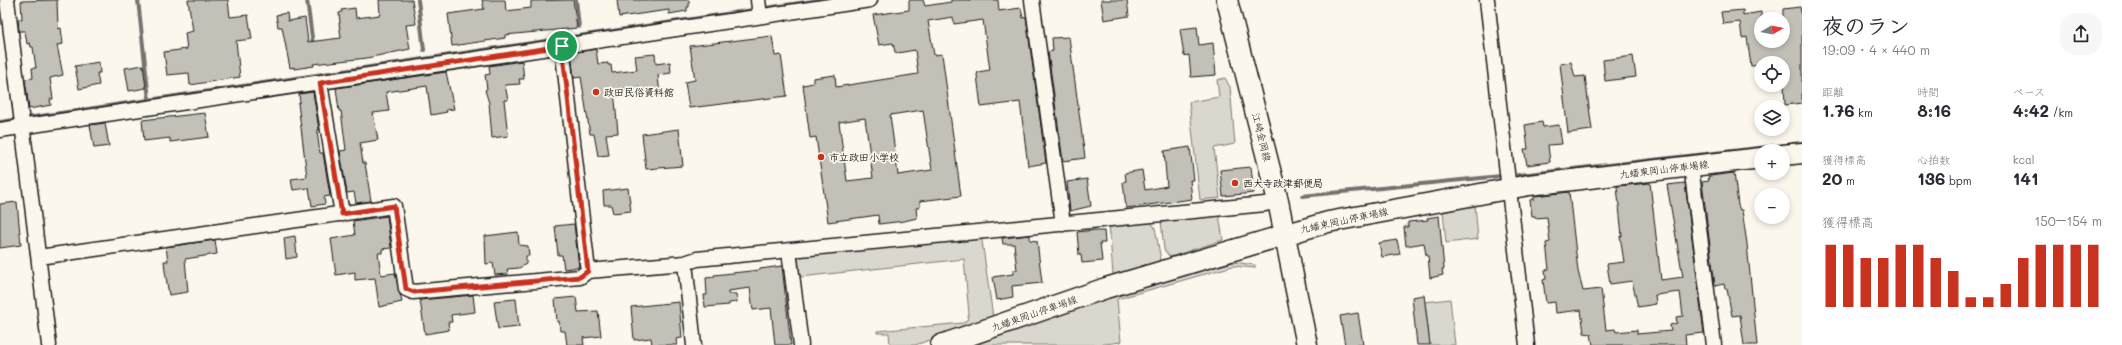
<!DOCTYPE html>
<html lang="ja">
<meta charset="utf-8">
<style>
body{margin:0;font-family:Mali,"Klee One",sans-serif;background:#f7f7f7;color:#2b2b33;height:100vh;display:flex;flex-direction:column;font-size:15px;white-space:nowrap}
*{box-sizing:border-box;margin:0}
p{font-size:13px;color:#7c7c81}
.icon{flex:none;width:22px;height:22px;fill:none;stroke:currentColor;stroke-width:2;stroke-linecap:round;stroke-linejoin:round}
.map{position:relative;flex:1;overflow:hidden}
.details{display:flex;flex-direction:column;background:#fff;width:320px}
.details>*{flex:none}
.needle{width:26px;rotate:80deg}
.controls{position:absolute;left:1754px;top:12px;display:grid;gap:8px}
.controls a{display:grid;place-items:center;width:36px;height:36px;border-radius:50%;background:#fff;box-shadow:0 2px 6px #0003;font-size:20px}
.pin{position:absolute;display:grid;place-items:center;width:34px;height:34px;color:#fff;margin:-17px;border:2px solid #fff;border-radius:50%;box-shadow:0 1px 4px #0007}
.round{display:grid;place-items:center;flex:none;width:42px;height:42px;border-radius:16px;background:#f7f7f7}
.overview{display:flex;align-items:center;justify-content:space-between;height:68px;padding:0 20px}
h1{font-size:22px;font-weight:700;line-height:30px}
.metrics{display:grid;grid-template-columns:repeat(3,1fr);gap:6px;height:68px;padding:4px 20px}
.metrics div{display:grid;align-content:center}
.metrics b{font-size:17px;font-weight:700}
.metrics small{font-size:11px;font-weight:400}
.metrics p{font-size:11px}
.chart{height:112px;padding:8px 20px}
.chart p{display:flex;justify-content:space-between}
.chart svg{width:100%;height:72px;margin-top:4px;stroke:#c8321e;stroke-width:6}
main{display:flex;flex:1;min-height:0}
.map>svg:first-child{display:block}
.green{fill:#dad7ce;stroke:#7b7a75}
.lines{fill:none;stroke-linecap:round;stroke-linejoin:round}
.stream{stroke:#74726e;stroke-width:4}
.building{fill:#c3c0b8;stroke:#1c1c1c;fill-rule:evenodd}
.minor-casing{stroke:#1c1c1c;stroke-width:17}
.secondary-casing{stroke:#1c1c1c;stroke-width:23}
.minor{stroke:#fbf7ec;stroke-width:14}
.secondary{stroke:#fbf7ec;stroke-width:20}
.route-casing{stroke:#fff;stroke-width:8}
.route{stroke:#c8321e;stroke-width:5}
.poi-dot{fill:#c8321e;stroke:#fbf7ec;stroke-width:1.5}
.labels{text-anchor:middle;stroke-width:3.5;stroke-linejoin:round;paint-order:stroke}
.poi-label{font-size:10px;font-weight:bold;fill:#1c1c1c;stroke:#fbf7ec;text-anchor:start}
.street-label{font-size:10px;fill:#1c1c1c;stroke:#fbf7ec}
</style>
<main>
<div class="map">
<svg width="1802" height="345" viewBox="0 0 1802 345">
<rect width="100%" height="100%" fill="#fbf7ec"/>
<filter id="ink" filterUnits="userSpaceOnUse"><feTurbulence type="fractalNoise" baseFrequency=".025" numOctaves="2"/><feDisplacementMap in="SourceGraphic" scale="8" xChannelSelector="R" yChannelSelector="G"/><feConvolveMatrix kernelMatrix="1 2 1 2 8 2 1 2 1" color-interpolation-filters="sRGB"/></filter>
<g filter="url(#ink)">
<!-- green -->
<path class="green" d="M1225,78l5,9 5,57 -21,4 6,50 -20,2 -11,-98 30,-5 -2,-17z
M1475,204l3,35 -32,4 -3,-31z
M1219,214l4,26 -53,17 -6,-7 -3,-30z
M1149,219l6,9 6,32 -2,3 -44,14 -2,-2 -4,-53z
M981,234l12,83 -2,3 -76,25h-25l-1,-12h-12v-2l86,-8 4,-3 2,-6 -5,-55 -164,18 -2,-21z
M1233,262l22,3v3l-22,-2 -116,33 4,43 -24,3h-117v-5l134,-46z
M1450,299l5,46h-25l-5,-43z"/>
<g class="lines">
<!-- stream -->
<path class="stream" d="M138,0l11,100
M307,0l6,45
M418,0l6,50
M576,0l3,27
M0,122l820,-122
M1792,144l10,-1
M1518,175l268,-30
M1302,196l199,-20"/>
</g>
<!-- building -->
<path class="building" d="M57,0l1,29 3,-1 2,16 -6,1 6,30 -13,3 3,21h-3l1,6 -22,4 -4,-30 8,-1 -1,-10h4l-3,-21h-2l-1,-4 -3,1 -2,-13h-6l-1,-12h4l-1,-18z
M188,0h40l2,17 18,-2 4,24 -16,2 4,36 -50,8 -1,-12 -22,2 -3,-23 23,-3 -2,-16 8,-2z
M379,0h33l4,24 -10,1 4,24 -43,9 -54,6 1,2 -20,3v-2l-4,1 -8,-41h-4l-2,-12 11,-2 1,8 17,-3 3,24 33,-4 -2,-15h1l-1,-10 3,-1 -1,-2 14,-2 1,10 24,-3z
M482,0h23l1,11 25,-3v-7l42,-1 4,28 -72,7v3l-53,8 -4,-32 36,-5z
M617,0h72v7h-2v4l-18,3v-4l-50,7z
M909,0h14l2,6 26,-4v-2h47l1,11 22,-3 2,10 3,-1 20,146 -18,3 -8,-64 -39,5 -4,-32 1,-3 12,-2 -7,-50 -29,4 -1,-7 -25,4 6,34 8,-1 19,142 -41,5v6l-4,1 1,10 -13,3 -25,3 -1,-9 -50,7 -12,-85 -6,1 -7,-53 10,-2v-5l22,-3 1,12 82,-13 -3,-24 -17,3 -3,-1 -2,-9 -14,2 -6,-30 36,-5zM923,110l9,60 -34,5 -8,-60zM865,118l8,60 -26,3 -8,-59z
M1101,0h26l2,16 -25,4z
M1800,7l2,14v82l-17,2 -2,-42h-22v2l-10,1 -4,-29 -5,1 -2,-16 -17,2 -2,-12 22,-2v5l18,-3v29h22v-32z
M1197,27l2,18 14,-2 3,32 -25,2 -2,-22 -5,1 -4,-27z
M772,36l3,20 6,-1 6,41 -98,12 -4,-26 10,-2 -5,-34z
M1069,37l16,121 -22,3 -15,-109 5,-1 -1,-13z
M596,49l2,15 10,-1v2h3l1,8 25,-3 -2,-14 20,-2 1,10 14,-2 1,11 -13,2 2,21 -20,2 -1,-11 -25,3 4,43 -12,1 3,21 -11,1 -4,-22h-4l-9,-57 -7,1 -3,-25z
M1633,56l3,21 -31,4 -2,-21z
M522,61l2,18h-5l1,5 -15,1 3,15h-4l4,36 -16,2 -3,-35 -4,-13 2,-1 -2,-14 5,-1 -1,-8z
M99,62l1,11h-3l2,12 -20,4 -4,-23z
M1571,62l4,15 10,-1 7,54 -24,3 -8,-69z
M143,65l3,23 -17,3 -4,-23z
M446,72l8,37 -8,1 1,2 -16,3 -4,-29 -41,6 3,19 -16,2 5,27 -18,3 3,20h2l6,38 -15,2 -2,-11 -7,1 -7,-42 6,-1 -5,-39h-2l-3,-23z
M313,92l6,38 -2,1 3,22h3l7,43 -6,1 1,7 -13,2 -3,-18 -16,2 -2,-11 16,-2 -9,-74 2,-1 -1,-8z
M205,113l4,24 -39,5v-4l-26,3 -2,-21z
M1542,122l1,5 16,-2 3,19 -14,1 2,17 -23,3 -3,-16h4l-3,-24z
M105,123l4,23 -15,2 -4,-23z
M679,129l4,37 -37,3 -4,-35z
M1190,147l4,33h-4l2,19 -66,9 -3,-26 3,-1 -1,-8 17,-3 3,20 22,-4 -3,-35z
M1251,167l3,26 -31,3 -3,-26z
M1734,173l4,32 2,5h2l5,34 10,101h-13l-4,-30 -8,1 -5,-27h-2l-1,-5 -9,2 -13,-104 7,-1 -1,-4 2,-1z
M1087,179l4,27 -21,5 -3,-29z
M1650,183l11,97 22,-3 -16,-92 18,-2 19,150 -19,2 1,10h-93l-2,-11 -7,-1 -3,-23 -25,3 -1,-11 -9,1 -3,-23 3,-1 -1,-9 4,-1 -3,-26 4,-1 -3,-25 -11,1 -1,-2h-3l-2,-16 4,-1v-3l35,-4 9,79 5,20 18,-2 5,41 9,-1 1,3 21,-2v4l34,-3 -1,-6 7,-2 -1,-6 7,-1 -3,-24 -25,3 1,9 -18,3 -6,-26 -22,3 -3,-20 17,-2 -4,-26h2l-5,-50z
M628,188l3,23 -18,2 -2,-8h-7l-1,-14z
M17,202l4,43 -21,3v-44z
M387,216l4,32 -9,1v4h-4l3,22 14,-2 7,29 -23,5 -4,-29 -20,2v-8l-19,3 -5,-36 24,-4 -2,-14z
M1439,216l5,53h-2l1,6 -13,3 -2,-23h-2l-2,-12 -18,3 -2,-19h4v-5l20,-2 -1,-2z
M574,224l5,43 -15,2 -2,-14h-4l-3,-29z
M1096,230v1h8l1,12h-5l2,18 -20,2 -1,-8h-2l-2,-23z
M518,232l1,13 9,1 1,10h-3v8l-7,4 -12,1 1,5 -13,1 -2,-12 -7,1 -1,-28z
M1030,235v5l7,1 5,42 -30,3 1,11 -16,3 -4,-23 20,-3v-4h4l-3,-26h-11l-1,-6z
M295,236l2,21 -11,2 -2,-21z
M215,240l2,14 -32,5 3,33 -19,3 -4,-24 -1,-10h4l-2,-14z
M1397,240l3,14 -18,3 -3,-14z
M782,266l9,79h-16l-4,-37 -18,2 -3,-22 -22,3v3h8l1,8 -8,1v2l-24,2 -1,-12h3l-1,-17 8,-1v-2l46,-5v-1z
M473,295l2,17 -24,3 1,7h-4l1,8 -24,4 -5,-34z
M1424,295l6,50h-13l-5,-48z
M576,297l2,15 20,-1 3,25 -18,2 1,7h-17l-2,-14h-5l-1,-10 -2,1 -2,-23z
M516,299l3,28 -21,2 -4,-28z
M679,302l3,36 -6,1 1,6h-25l-1,-7 -17,2 -3,-33z
M1358,313l5,32h-18l-5,-29z"/>
<g class="lines">
<!-- minor casing -->
<g class="minor-casing">
<path id="minor" d="M7,0l42,345
M758,0l2,16
M1032,0l31,224
M1487,0l40,345
M562,46l26,225
M320,83l22,131
M0,130l870,-130
M1691,166l23,179
M789,251l12,94
M39,257l355,-51 12,83 7,3 167,-15 8,-6 97,-8 12,-4 568,-55 13,-3
M685,263l9,82"/>
</g>
<!-- secondary casing -->
<g class="secondary-casing">
<path id="secondary" d="M1227,0l51,201 29,144
M1783,155l19,-2
M941,345l165,-57 222,-66 201,-37 232,-27"/>
</g>
<!-- minor -->
<use href="#minor" class="minor"/>
<!-- secondary -->
<use href="#secondary" class="secondary"/>
</g>
</g>
<g class="lines" filter="url(#ink)">
<!-- route casing -->
<g class="route-casing">
<path id="route" d="M562,46l26,225 -8,6 -166,15 -8,-3 -12,-83 -52,8 -22,-131z"/>
</g>
<!-- route -->
<use href="#route" class="route"/>
</g>
<!-- markers -->
<g class="poi-dot">
<circle cx="596" cy="92" r="4"/>
<circle cx="821" cy="157" r="4"/>
<circle cx="1235" cy="183" r="4"/>
</g>
<g class="labels">
<!-- poi labels -->
<g class="poi-label">
<text x="604" y="96">政田民俗資料館</text>
<text x="829" y="161">市立政田小学校</text>
<text x="1243" y="187">西大寺政津郵便局</text>
</g>
<!-- street labels -->
<g class="street-label">
<text transform="translate(1262 137) rotate(76)" y="4">江崎金岡線</text>
<text transform="translate(1664 169) rotate(-7)" y="4">九蟠東岡山停車場線</text>
<text transform="translate(1344 220) rotate(-12)" y="4">九蟠東岡山停車場線</text>
<text transform="translate(1034 313) rotate(-19)" y="4">九蟠東岡山停車場線</text>
</g>
</g>
</svg>
<div class="controls">
<a><svg class="needle" viewBox="-14 -14 28 28"><path d="M0-13l5 13h-10z" fill="#e53935"/><path d="M0 13l5-13h-10z" fill="#7c7c81"/></svg></a>
<a><svg class="icon" aria-label="locate" viewBox="0 0 24 24"><circle cx="12" cy="12" r="6"/><path d="M12 2v4M12 18v4M2 12h4M18 12h4"/></svg></a>
<a><svg class="icon" aria-label="layers" viewBox="0 0 24 24"><path d="M12 4l9 5-9 5-9-5zM3 14l9 5 9-5"/></svg></a>
<a>+</a>
<a>−</a>
</div>
<div class="pin" style="left:562px;top:46px;background:#1e9e55"><svg class="icon" aria-label="arrive" viewBox="0 0 24 24"><path d="M6 21V4h12l-3 4 3 4H6"/></svg></div>
</div>
<section class="details">
<div class="overview"><div><h1>夜のラン</h1><p>19:09 · 4 × 440 m</p></div><a class="round"><svg class="icon" aria-label="share" viewBox="0 0 24 24"><path d="M12 15V3M7 8l5-5 5 5M5 13v7h14v-7"/></svg></a></div>
<div class="metrics">
<div><p>距離</p><b>1.76<small> km</small></b></div>
<div><p>時間</p><b>8:16</b></div>
<div><p>ペース</p><b>4:42<small> /km</small></b></div>
</div>
<div class="metrics">
<div><p>獲得標高</p><b>20<small> m</small></b></div>
<div><p>心拍数</p><b>136<small> bpm</small></b></div>
<div><p>kcal</p><b>141</b></div>
</div>
<div class="chart"><p><span>獲得標高</span>150–154 m</p>
<svg viewBox="0 0 160 44" preserveAspectRatio="none"><path d="M5 44V6M15 44V6M25 44V14M35 44V14M45 44V6M55 44V6M65 44V14M75 44V22M85 44V38M95 44V38M105 44V30M115 44V14M125 44V6M135 44V6M145 44V6M155 44V6"/></svg>
</div>
</section>
</main>
